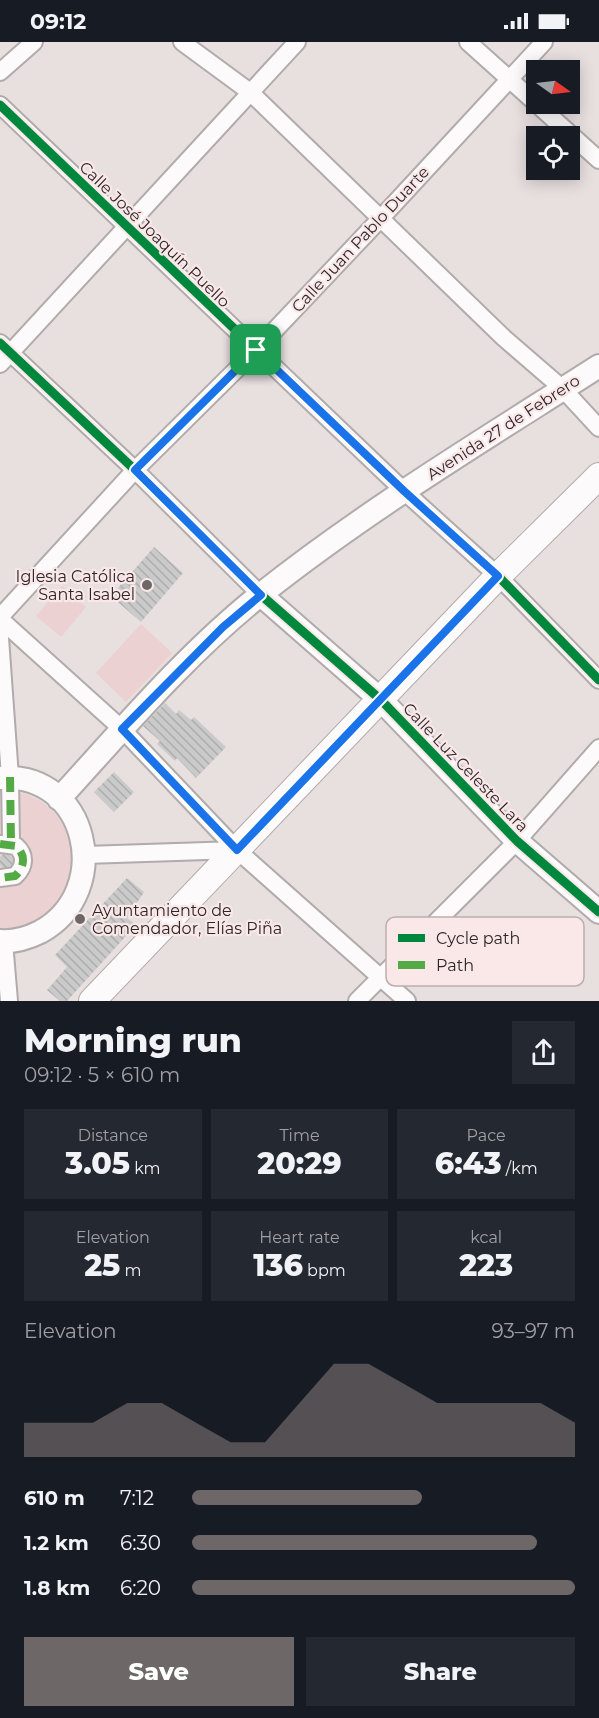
<!DOCTYPE html>
<meta charset="utf-8">
<style>
body{margin:0;font-family:Montserrat,sans-serif;background:#242831;color:#f1f3f6;height:100vh;display:flex;flex-direction:column;font-size:22px;white-space:nowrap}
*{box-sizing:border-box;margin:0}
p{font-size:20px;color:#9ea1a6}
.icon{flex:none;width:33px;height:33px;fill:none;stroke:currentColor;stroke-width:2;stroke-linecap:round;stroke-linejoin:round}
.map{position:relative;height:959px;overflow:hidden}
.details{display:flex;flex-direction:column;background:#171b24;flex:1}
.details>*{flex:none}
.needle{width:39px;rotate:104deg}
.controls{position:absolute;left:526px;top:18px;display:grid;gap:12px}
.controls a{display:grid;place-items:center;width:54px;height:54px;border-radius:0px;background:#171b24;box-shadow:0 3px 15px #0003;font-size:30px}
.pin{position:absolute;display:grid;place-items:center;width:51px;height:51px;color:#fff;margin:-26px;border-radius:12px;box-shadow:0 3px 9px #0006}
.round{display:grid;place-items:center;flex:none;width:63px;height:63px;border-radius:0px;background:#242831}
.head{display:flex;align-items:center;justify-content:space-between;height:102px;padding:0 24px}
h1{font-size:33px;font-weight:800;line-height:45px}
.stats{display:grid;grid-template-columns:repeat(3,1fr);gap:9px;height:102px;padding:6px 24px}
.stats div{display:grid;align-content:center;border-radius:0px;background:#242831;text-align:center}
.stats b{font-size:30px;font-weight:800}
.stats small{font-size:16px;font-weight:400}
.stats p{font-size:16px}
.chart{height:168px;padding:12px 24px}
.chart p{display:flex;justify-content:space-between}
.chart svg{width:100%;height:108px;margin-top:6px;fill:#6e6767;opacity:.7}
.cta{display:flex;gap:12px;margin-top:auto;padding:12px 24px}
.cta a{flex:1;height:69px;border-radius:0px;background:#6e6767;color:#fff;font-size:24px;font-weight:800;line-height:69px;text-align:center}
.cta a+a{background:#242831;color:#f1f3f6}
ul{padding:0 24px;list-style:none;font-size:20px}
li{display:grid;grid-template-columns:96px 72px 1fr;align-items:center;height:45px}
li i{height:15px;border-radius:8px;background:#6e6767}
.status{display:flex;justify-content:space-between;align-items:center;height:42px;padding:0 30px;background:#171b24;direction:ltr}
.status svg{height:16px;fill:currentColor}
.map>svg:first-child{display:block}
.green{fill:#ebd1d2}
.building{fill:url(#building-back-hatch)}
.lines{fill:none;stroke-linecap:round;stroke-linejoin:round}
.street-casing{stroke:#b2abab;stroke-width:20}
.secondary-casing{stroke:#b2abab;stroke-width:26}
.primary-casing{stroke:#b2abab;stroke-width:28}
.street{stroke:#fcfafa;stroke-width:16}
.secondary{stroke:#fcfafa;stroke-width:22}
.primary{stroke:#fcfafa;stroke-width:26}
.quiet{stroke:#54aa44;stroke-width:8;stroke-dasharray:15 8;stroke-linecap:butt}
.cycleway-casing{stroke:#fae8e8;stroke-width:13}
.cycleway{stroke:#00873e;stroke-width:9}
.route-casing{stroke:#fff;stroke-width:12}
.route{stroke:#1a73e8;stroke-width:8}
.poi-dot{fill:#6e6767;stroke:#fae8e8;stroke-width:2}
.labels{text-anchor:middle;stroke-width:4.5;stroke-linejoin:round;paint-order:stroke}
.street-label{font-size:16px;fill:#2c2626;stroke:#fae8e8}
.poi-label{font-size:16px;fill:#2c2626;stroke:#fae8e8;text-anchor:end}
.key{fill:#fae8e8;stroke:#bcaeae;stroke-width:1.5}
.key-label{font-size:16px;fill:#2c2626}
</style>
<div class="status"><b>09:12</b><svg viewBox="0 0 49 12"><path d="M0 12V9h3v3zM5 12V6h3v6zM10 12V3h3v9zM15 12V0h3v12zM26 1h20v11H26zM47 4h2v5h-2z"/></svg></div>
<div class="map">
<svg width="599" height="959" viewBox="0 0 599 959">
<defs>
<pattern id="building-back-hatch" width="6" height="6" patternUnits="userSpaceOnUse" patternTransform="scale(1.5)"><rect width="6" height="6" fill="#cbcacb"/><path d="M-1 5l2 2M0 0l6 6M5-1l2 2" fill="none" stroke="#aeadae"/></pattern>
</defs>
<rect width="100%" height="100%" fill="#e8dfdf"/>
<!-- green -->
<path class="green" d="M62,544l24,21 -25,30 -25,-21z
M141,582l31,29 -46,49 -30,-29z
M0,748c99,3 93,142 0,140z"/>
<!-- building -->
<path class="building" d="M154,505l29,26 -42,49 -30,-26z
M165,661l11,11 3,-4 12,10 3,-3 32,30 -30,31 -19,-20 -2,3 -18,-17 3,-3 -17,-15z
M114,730l20,20 -20,20 -20,-20z
M-1 819a7 7 0 1 1 14 0a7 7 0 1 1-14 0Z
M127,836l17,14 -17,26 9,7 -69,76h-7l-13,-11 20,-23 -12,-12z"/>
<g class="lines">
<!-- street casing -->
<g class="street-casing">
<path id="street" d="M182,0l68,50 254,246 59,51 36,39
M468,0l131,118
M0,30l34,-30
M0,63l404,386 94,85 101,104
M0,301l135,127 126,125
M0,322l297,-322
M0,575l135,-147 121,-120 126,-133 162,-175
M0,577l122,110 115,121 170,151
M0,596l10,139 1,66
M85,813l152,-5
M0,836l15,-2c10,-9 11,-21 1,-30l-15,-2
M4,900l5,59
M357,959l160,-160 82,-93"/>
</g>
<!-- secondary casing -->
<g class="secondary-casing">
<path id="secondary" d="M261,553l120,105 136,141 82,71
M0,736c88,-7 115,113 40,154 -12,6 -27,10 -40,9
M59,757c64,-70 127,-145 201,-204 107,-85 225,-156 339,-229"/>
</g>
<!-- primary casing -->
<g class="primary-casing">
<path id="primary" d="M92,959l406,-425 101,-100"/>
</g>
<!-- street -->
<use href="#street" class="street"/>
<!-- secondary -->
<use href="#secondary" class="secondary"/>
<!-- primary -->
<use href="#primary" class="primary"/>
<!-- quiet -->
<path class="quiet" d="M10,735l1,66
M0,802l16,2c10,9 9,21 -1,30l-15,2"/>
<!-- cycleway casing -->
<g class="cycleway-casing">
<path id="cycleway" d="M0,63l404,386 94,85 101,104
M0,301l135,127 126,125 120,105 136,141 82,71"/>
</g>
<!-- cycleway -->
<use href="#cycleway" class="cycleway"/>
</g>
<g class="lines">
<!-- route casing -->
<g class="route-casing">
<path id="route" d="M256,308l148,141 94,85 -261,274 -115,-121 101,-102 38,-32 -126,-125z"/>
</g>
<!-- route -->
<use href="#route" class="route"/>
</g>
<!-- markers -->
<g class="poi-dot">
<circle cx="147" cy="543" r="6"/>
<circle cx="80" cy="877" r="6"/>
</g>
<g class="labels">
<!-- street labels -->
<g class="street-label">
<text transform="translate(155 192) rotate(44)" y="6">Calle José Joaquín Puello</text>
<text transform="translate(360 197) rotate(-47)" y="6">Calle Juan Pablo Duarte</text>
<text transform="translate(503 385) rotate(-33)" y="6">Avenida 27 de Febrero</text>
<text transform="translate(466 725) rotate(46)" y="6">Calle Luz Celeste Lara</text>
</g>
<!-- poi labels -->
<g class="poi-label">
<text x="135" y="540">Iglesia Católica<tspan x="135" dy="18">Santa Isabel</tspan></text>
<text x="92" y="874" text-anchor="start">Ayuntamiento de<tspan x="92" dy="18">Comendador, Elías Piña</tspan></text>
</g>
</g>
<!-- legend -->
<rect x="386" y="875" width="198" height="69" rx="9" class="key"/>
<rect x="398" y="892" width="27" height="8" fill="#00873e"/>
<rect x="398" y="919" width="27" height="8" fill="#54aa44"/>
<g class="key-label">
<text x="436" y="902">Cycle path</text>
<text x="436" y="929">Path</text>
</g>
</svg>
<div class="controls">
<a><svg class="needle" viewBox="-14 -14 28 28"><path d="M0-13l5 13h-10z" fill="#e53935"/><path d="M0 13l5-13h-10z" fill="#9ea1a6"/></svg></a>
<a><svg class="icon" aria-label="locate" viewBox="0 0 24 24"><circle cx="12" cy="12" r="6"/><path d="M12 2v4M12 18v4M2 12h4M18 12h4"/></svg></a>
</div>
<div class="pin" style="left:256px;top:308px;background:#1e9e55"><svg class="icon" aria-label="arrive" viewBox="0 0 24 24"><path d="M6 21V4h12l-3 4 3 4H6"/></svg></div>
</div>
<section class="details">
<div class="head"><div><h1>Morning run</h1><p>09:12 · 5 × 610 m</p></div><a class="round"><svg class="icon" aria-label="share" viewBox="0 0 24 24"><path d="M12 15V3M7 8l5-5 5 5M5 13v7h14v-7"/></svg></a></div>
<div class="stats">
<div><p>Distance</p><b>3.05<small> km</small></b></div>
<div><p>Time</p><b>20:29</b></div>
<div><p>Pace</p><b>6:43<small> /km</small></b></div>
</div>
<div class="stats">
<div><p>Elevation</p><b>25<small> m</small></b></div>
<div><p>Heart rate</p><b>136<small> bpm</small></b></div>
<div><p>kcal</p><b>223</b></div>
</div>
<div class="chart"><p><span>Elevation</span>93–97 m</p>
<svg viewBox="0 0 160 44" preserveAspectRatio="none"><path d="M0 44V30L10 30L20 30L30 22L40 22L50 30L60 38L70 38L80 22L90 6L100 6L110 14L120 22L130 22L140 22L150 22L160 30V44z"/></svg>
</div>
<ul>
<li><b>610 m</b>7:12<i style="width:60%"></i></li>
<li><b>1.2 km</b>6:30<i style="width:90%"></i></li>
<li><b>1.8 km</b>6:20<i style="width:100%"></i></li>
</ul>
<div class="cta"><a>Save</a><a>Share</a></div>
</section>
